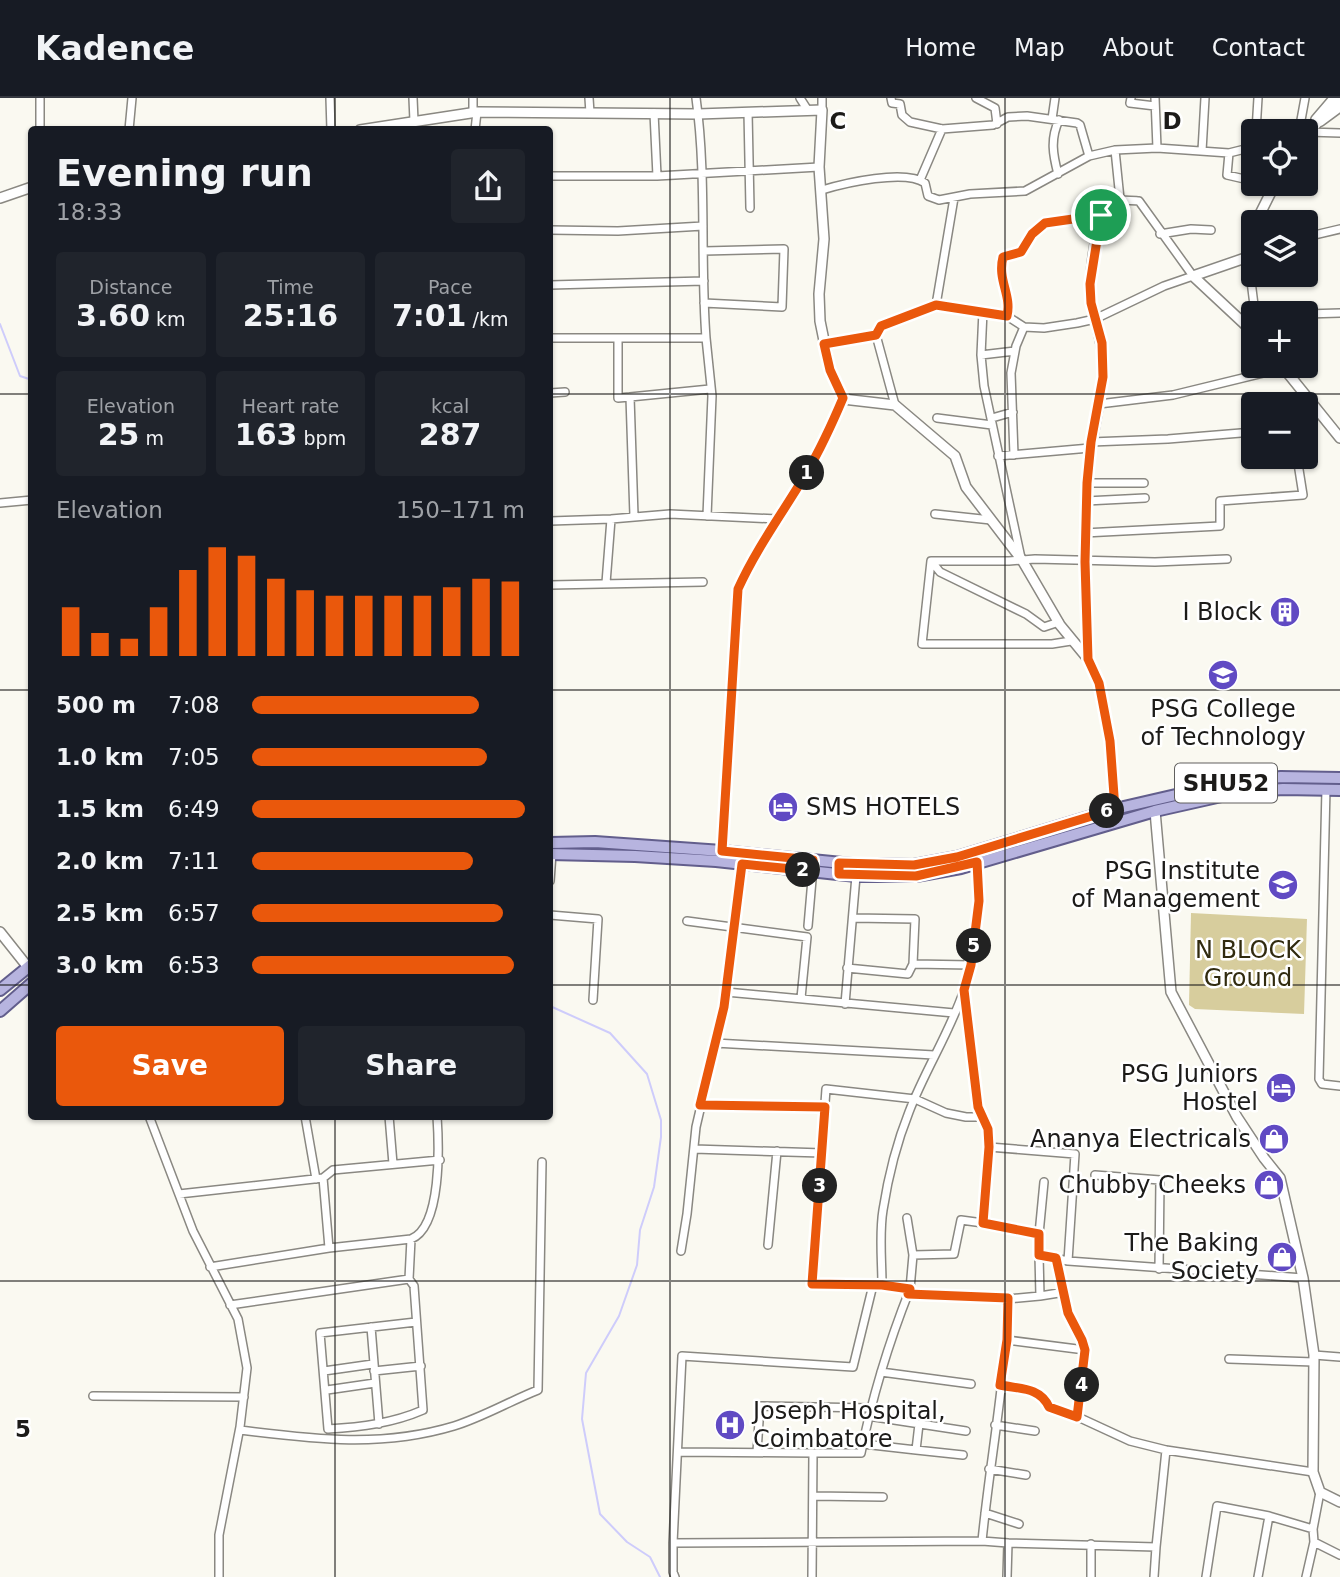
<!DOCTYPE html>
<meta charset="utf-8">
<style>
body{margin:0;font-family:"DejaVu Sans",sans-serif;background:#20242c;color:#f1f3f6;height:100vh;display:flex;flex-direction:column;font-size:26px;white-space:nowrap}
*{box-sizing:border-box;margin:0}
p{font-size:23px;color:#9ea1a6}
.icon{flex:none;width:38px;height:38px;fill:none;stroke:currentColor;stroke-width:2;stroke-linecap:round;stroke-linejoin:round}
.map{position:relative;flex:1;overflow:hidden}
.sheet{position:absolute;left:28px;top:28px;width:525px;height:994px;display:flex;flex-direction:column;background:#171b24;border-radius:7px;box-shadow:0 2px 5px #0004}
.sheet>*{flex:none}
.controls{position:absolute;left:1241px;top:21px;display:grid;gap:14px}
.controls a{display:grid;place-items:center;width:77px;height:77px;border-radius:7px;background:#171b24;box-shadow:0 2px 5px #0004;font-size:35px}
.pin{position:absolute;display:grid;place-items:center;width:60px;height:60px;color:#fff;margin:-30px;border:4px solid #fff;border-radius:50%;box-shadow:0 2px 7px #0007}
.km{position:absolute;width:35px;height:35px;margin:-18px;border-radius:50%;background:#222;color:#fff;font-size:19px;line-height:35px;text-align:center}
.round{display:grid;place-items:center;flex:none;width:74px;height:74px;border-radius:7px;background:#20242c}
.summary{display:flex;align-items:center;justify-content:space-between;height:119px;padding:0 28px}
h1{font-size:38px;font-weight:800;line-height:52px}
.stats{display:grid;grid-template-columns:repeat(3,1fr);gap:10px;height:119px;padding:7px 28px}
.stats div{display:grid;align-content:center;border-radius:7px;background:#20242c;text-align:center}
.stats b{font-size:30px;font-weight:800}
.stats small{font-size:19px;font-weight:400}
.stats p{font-size:19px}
.chart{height:196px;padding:14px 28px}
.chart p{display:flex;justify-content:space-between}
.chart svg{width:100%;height:126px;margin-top:7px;stroke:#ea580c;stroke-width:6}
.cta{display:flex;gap:14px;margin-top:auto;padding:14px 28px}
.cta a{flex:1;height:80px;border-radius:7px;background:#ea580c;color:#fff;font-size:28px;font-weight:800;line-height:80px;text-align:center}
.cta a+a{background:#20242c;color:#f1f3f6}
ul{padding:0 28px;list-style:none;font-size:23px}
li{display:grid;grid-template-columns:112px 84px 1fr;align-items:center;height:52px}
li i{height:18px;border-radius:9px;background:#ea580c}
header{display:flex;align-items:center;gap:42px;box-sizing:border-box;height:98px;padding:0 35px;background:#171b24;border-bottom:2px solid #363941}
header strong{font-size:33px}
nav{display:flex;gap:38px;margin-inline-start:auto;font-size:24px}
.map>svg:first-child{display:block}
.green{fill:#d7cd9d}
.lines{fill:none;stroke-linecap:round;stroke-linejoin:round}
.stream{stroke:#ceccfb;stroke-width:2}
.minor-casing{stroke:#8a8882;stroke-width:10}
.tertiary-casing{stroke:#8a8882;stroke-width:12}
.primary-casing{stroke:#625e8c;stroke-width:14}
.minor{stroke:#fff;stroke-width:7}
.tertiary{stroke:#fff;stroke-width:9}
.primary{stroke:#b7b4df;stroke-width:10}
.route-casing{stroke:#fff;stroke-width:14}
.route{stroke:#ea580c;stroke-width:9}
.grid{fill:none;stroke:#1c1b19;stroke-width:2;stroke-opacity:0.55}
.labels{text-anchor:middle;stroke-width:5;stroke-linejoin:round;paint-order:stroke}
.shield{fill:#fff;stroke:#605f5e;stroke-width:2}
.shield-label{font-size:23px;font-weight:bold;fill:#1c1b19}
.poi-label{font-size:24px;fill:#1c1b19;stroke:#fff;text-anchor:end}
.park-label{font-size:24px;fill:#312b0f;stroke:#fff}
.grid-label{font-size:23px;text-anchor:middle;font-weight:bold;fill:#1c1b19;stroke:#fff;stroke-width:5;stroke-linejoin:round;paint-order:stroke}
</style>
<header>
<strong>Kadence</strong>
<nav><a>Home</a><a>Map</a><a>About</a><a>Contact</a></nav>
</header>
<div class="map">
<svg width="1340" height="1479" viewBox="0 0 1340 1479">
<rect width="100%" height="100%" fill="#faf9f1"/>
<!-- green -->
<path class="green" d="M1191,815l116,6 -3,95 -109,-5 -6,-4z"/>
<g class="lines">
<!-- stream -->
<path class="stream" d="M0,226l20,52 12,4
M550,908l60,27 37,41 14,46v17l-7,50 -14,43 -3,35 -18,51 -33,57 -4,46 18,95 27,28 23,15 10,20"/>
<!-- minor casing -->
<g class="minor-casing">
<path id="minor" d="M40,0v32
M330,0l1,32
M413,0l1,23
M473,0v14
M589,0l1,15
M800,0l7,11
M891,0l1,5 8,1 2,11 8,7 32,7 51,-4 15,-8 19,-1 50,7 3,2 9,31
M976,0l19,10 2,16
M1131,0l-1,5 25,3
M1155,0l2,50
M822,12v-12
M748,14l2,96
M654,15l3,63
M1052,21l3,-21
M1321,24l19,-14
M1314,27l1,-6 18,-21
M129,32l3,-32
M475,32l2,-18
M1256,33l2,-33
M1299,33l6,-33
M1308,34l32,1
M1115,52l5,49
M1202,53l3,-53
M1229,55l-2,22 26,6
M1058,76c-5,-19 -8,-35 1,-54
M550,78h107l162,-9
M920,82l22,-51
M822,92c23,-7 83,-21 103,-7l3,13 11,4 31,-6 55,-3 64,-35 26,-6 42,-2 72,5 24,-6
M550,132l68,1 85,-5
M1160,136l31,-5 20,1
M1306,139l34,-8
M1253,157l-5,2 7,56
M550,187l154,-4
M704,205l78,4 2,-58 -80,2
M936,207l18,-107
M983,213l-2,44 3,31 37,172
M1306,216l34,-1
M1007,218c5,-21 -10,-36 -4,-59l18,-5 11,-18 13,-11 56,-8
M876,237l19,70
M550,240h156c-6,-80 1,-161 -10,-240
M618,240v60l12,-1
M706,240l6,58 -5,120
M824,246l52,-9 5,-9 55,-21 71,11 17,11 20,1 33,-5 18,-4 69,-33 29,-10 -54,-75c-13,-1 -27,-3 -36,8 -9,25 -16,69 -12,95 5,25 13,47 12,73 -3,36 -13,70 -16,106 -4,59 -1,117 1,176
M981,257l34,-4
M550,295l15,-1
M1099,306l74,-9 111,-27
M937,320l55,7
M992,320l21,-6
M1091,344l77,-3 85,-7
M1014,357l-3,-82 5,-27 8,-19
M998,358l92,-8
M1087,385h57
M1086,403l59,-3
M0,405l32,-3
M935,416l56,6
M634,418l-4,-119 80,-8
M550,423l61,-2 59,-5 107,5
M1084,435l136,-7v-25l83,-6 -6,-38
M932,464l8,10 86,42 18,13 15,-5
M606,485l5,-64
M550,487l153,-3
M1071,543l-19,3h-130l9,-83h78l26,-2 120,3 72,-3
M1326,691l-7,290 3,5 18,2
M722,753l16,-262c19,-42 46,-78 69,-117 14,-24 25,-48 36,-73
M977,764c2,42 1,87 -13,128 -14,42 -39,80 -55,122 -12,30 -21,66 -26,98 -4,24 -1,51 -1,75l-70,-1 14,-195 89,10 31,14 20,4h17
M550,783l2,-27
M550,817l48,4 -5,81
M853,820l62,1 -2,45
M687,823l120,16 -6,61
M808,828l5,-58
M847,870l61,6 5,-10 58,1
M964,893l14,116 10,22 1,18 -6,76 56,11v21l29,6 235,17
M726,894l228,21
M845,906l11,-128
M715,945l219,12
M700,1007l125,2
M149,1018l44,115 45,88 9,49 -7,59 -21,108v42
M305,1018l11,63
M389,1018l4,48
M989,1049l86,7 -7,107
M694,1051l128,4
M1095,1077l65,5 -1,89
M179,1096l144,-16 10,-8 107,-10
M907,1120l6,37 -3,34
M1039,1136l5,-52
M411,1141l-2,40 5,7 9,124c-30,13 -61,17 -95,19l-8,-96 96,-11
M768,1147l9,-94
M329,1150l82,-9c31,-12 28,-94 26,-123
M681,1153l6,-37 9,-87 28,-120 18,-143
M913,1157l41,-1 7,-34 22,3
M210,1169l119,-19 -6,-70
M908,1196l100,5c-2,80 -18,161 -26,242
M1040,1198l25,-4
M1008,1201l32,-3 -1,-41
M230,1207l179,-26
M371,1229l8,97
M1007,1242l78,10 -3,-10 -14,-27 -12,-55
M1314,1257l26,2
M1229,1261l85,3
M324,1273l49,-7
M374,1273l47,-5
M881,1274l90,12
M1000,1287c20,4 40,2 49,22l29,10 52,24 36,9
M327,1292l48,-7
M93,1298l151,1
M868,1318l98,15
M1078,1319l7,-67
M919,1326l-3,26 47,5
M995,1327l40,6
M240,1332c73,9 141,18 214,-4 29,-9 56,-25 84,-36l4,-228
M863,1346l53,6
M678,1354l135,1
M757,1354l3,-46 110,2
M989,1371l37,6
M813,1398l70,1
M985,1415l34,11
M1314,1444l26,13
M673,1445l309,-2 26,2 -1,34
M1008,1445l148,4 -2,30
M1156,1449l10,-97 147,22
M675,1479l-2,-5v-29l9,-187 171,11 20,-82
M812,1479l1,-124h48c11,-56 28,-111 49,-164l-28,-4
M1091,1479v-33
M1206,1479l11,-71 52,10 44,13
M1258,1479l11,-61
M1306,1479l8,-35 -1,-13 7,-37"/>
</g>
<!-- tertiary casing -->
<g class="tertiary-casing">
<path id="tertiary" d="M360,32l117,-18 221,2 124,-4 -3,57 5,72 -5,55 1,27 10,49 13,29 52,6 60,51 11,31 56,73 38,65 28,34 11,24 11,58 5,68
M1306,37l34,-36
M0,100l32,-11
M1256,124l19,-38
M1253,130l-5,12v17l-55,19 60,56
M1282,268l58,72
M1155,713l16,181 66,125 27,41 16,20 23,100 11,77 -1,117 7,20 20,10
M0,834l27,34"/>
</g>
<!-- primary casing -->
<g class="primary-casing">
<path id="primary" d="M550,745l45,-1 127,9 130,13 62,1 43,-8 158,-48 117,-27 49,-5 59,1
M550,756l85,2 81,5 140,15h60l45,-8 194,-57 80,-18 48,-4 57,1
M0,892l32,-26
M0,913l32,-28"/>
</g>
<!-- minor -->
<use href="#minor" class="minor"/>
<!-- tertiary -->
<use href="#tertiary" class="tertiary"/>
<!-- primary -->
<use href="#primary" class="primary"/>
</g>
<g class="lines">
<!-- route casing -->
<g class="route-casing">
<path id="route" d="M1101,117l-11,69 1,19 11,40 1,34 -12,65 -4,41 -2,79 3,97 11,24 11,58 5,68 -158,48 -43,8 -75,-2v11l77,2 61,-14 2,39 -8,64 -7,25 14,117 10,22 1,18 -6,76 56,11v21l17,3 12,55 14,27 3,10 -8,67 -28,-10c-9,-20 -29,-18 -49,-22l7,-45 1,-42 -100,-4 2,-5 -28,-4 -70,-1 13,-177 -125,-2 24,-98 18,-143 71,7v-11l-91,-9 16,-262c19,-42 46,-78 69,-117 14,-24 25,-48 36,-74l-13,-28 -6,-26 52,-9 5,-9 55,-21 71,11c5,-21 -10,-36 -4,-59l18,-5 11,-18 13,-11z"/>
</g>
<!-- route -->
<use href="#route" class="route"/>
</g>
<!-- grid -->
<path class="grid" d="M335,0v32M670,0v1479M1005,0v1479M0,296h32M550,296h790M0,592h32M550,592h790M0,887h32M550,887h790M335,1018v461M0,1183h1340"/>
<!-- icons -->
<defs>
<g id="building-disc" transform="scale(1.575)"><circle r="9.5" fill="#604ac3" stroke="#fff"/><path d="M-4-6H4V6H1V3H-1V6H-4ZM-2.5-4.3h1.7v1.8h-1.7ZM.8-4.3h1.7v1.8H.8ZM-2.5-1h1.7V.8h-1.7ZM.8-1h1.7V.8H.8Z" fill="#fff"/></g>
<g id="university-disc" transform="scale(1.575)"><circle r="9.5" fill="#604ac3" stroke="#fff"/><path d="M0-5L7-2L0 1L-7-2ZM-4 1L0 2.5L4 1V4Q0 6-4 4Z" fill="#fff"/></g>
<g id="hotel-disc" transform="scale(1.575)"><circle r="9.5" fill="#604ac3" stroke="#fff"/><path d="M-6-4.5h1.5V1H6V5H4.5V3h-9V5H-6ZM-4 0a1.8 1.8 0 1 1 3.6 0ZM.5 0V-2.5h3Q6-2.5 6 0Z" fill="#fff"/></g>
<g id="shop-disc" transform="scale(1.575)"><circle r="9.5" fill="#604ac3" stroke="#fff"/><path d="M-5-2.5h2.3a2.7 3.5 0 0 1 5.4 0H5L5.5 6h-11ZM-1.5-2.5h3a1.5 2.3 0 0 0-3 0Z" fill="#fff"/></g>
<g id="hospital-disc" transform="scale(1.575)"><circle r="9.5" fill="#604ac3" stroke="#fff"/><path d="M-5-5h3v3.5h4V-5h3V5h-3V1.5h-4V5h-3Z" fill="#fff"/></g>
</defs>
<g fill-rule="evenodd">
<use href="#building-disc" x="1285" y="514"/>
<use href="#university-disc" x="1223" y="577"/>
<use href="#hotel-disc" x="783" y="709"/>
<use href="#university-disc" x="1283" y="787"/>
<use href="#hotel-disc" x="1281" y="990"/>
<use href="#shop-disc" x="1274" y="1041"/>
<use href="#shop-disc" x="1269" y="1087"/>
<use href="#shop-disc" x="1282" y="1159"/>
<use href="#hospital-disc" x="730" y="1327"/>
</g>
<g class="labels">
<!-- shield labels -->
<rect class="shield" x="1175" y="665.5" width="102" height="39" rx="5"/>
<g class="shield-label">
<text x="1226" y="693">SHU52</text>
</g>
<!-- poi labels -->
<g class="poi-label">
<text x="1262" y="522">I Block</text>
<text x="1223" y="619" text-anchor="middle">PSG College<tspan x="1223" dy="28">of Technology</tspan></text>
<text x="806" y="717" text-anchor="start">SMS HOTELS</text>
<text x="1260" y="781">PSG Institute<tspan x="1260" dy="28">of Management</tspan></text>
<text x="1258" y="984">PSG Juniors<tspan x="1258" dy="28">Hostel</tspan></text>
<text x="1251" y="1049">Ananya Electricals</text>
<text x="1246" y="1095">Chubby Cheeks</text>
<text x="1259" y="1153">The Baking<tspan x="1259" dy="28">Society</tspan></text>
<text x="753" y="1321" text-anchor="start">Joseph Hospital,<tspan x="753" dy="28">Coimbatore</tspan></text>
</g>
<!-- park labels -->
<g class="park-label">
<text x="1248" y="860">N BLOCK<tspan x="1248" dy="28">Ground</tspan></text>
</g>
</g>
<g class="grid-label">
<text x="838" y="31">C</text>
<text x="1172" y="31">D</text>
<text x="23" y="1339">5</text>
</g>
</svg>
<div class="controls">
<a><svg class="icon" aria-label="locate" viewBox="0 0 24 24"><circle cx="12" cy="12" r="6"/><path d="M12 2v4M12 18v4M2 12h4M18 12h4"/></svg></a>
<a><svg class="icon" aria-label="layers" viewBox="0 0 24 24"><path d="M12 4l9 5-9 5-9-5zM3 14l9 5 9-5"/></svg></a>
<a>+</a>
<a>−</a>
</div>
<div class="pin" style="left:1101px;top:117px;background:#1e9e55"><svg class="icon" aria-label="arrive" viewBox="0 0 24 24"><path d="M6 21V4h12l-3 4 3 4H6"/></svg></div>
<b class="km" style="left:807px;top:375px">1</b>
<b class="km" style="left:803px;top:772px">2</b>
<b class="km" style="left:820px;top:1088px">3</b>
<b class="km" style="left:1082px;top:1287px">4</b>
<b class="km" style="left:974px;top:848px">5</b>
<b class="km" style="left:1107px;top:713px">6</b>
<section class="sheet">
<div class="summary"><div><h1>Evening run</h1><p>18:33</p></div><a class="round"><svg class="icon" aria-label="share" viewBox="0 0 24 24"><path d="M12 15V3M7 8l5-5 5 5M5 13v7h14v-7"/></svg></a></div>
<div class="stats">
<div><p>Distance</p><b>3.60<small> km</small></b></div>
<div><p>Time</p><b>25:16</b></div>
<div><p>Pace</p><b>7:01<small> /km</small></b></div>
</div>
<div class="stats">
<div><p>Elevation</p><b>25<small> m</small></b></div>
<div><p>Heart rate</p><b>163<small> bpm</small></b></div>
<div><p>kcal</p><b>287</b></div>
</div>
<div class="chart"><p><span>Elevation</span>150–171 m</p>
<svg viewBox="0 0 160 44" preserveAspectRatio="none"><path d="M5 44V27M15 44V36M25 44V38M35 44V27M45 44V14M55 44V6M65 44V9M75 44V17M85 44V21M95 44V23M105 44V23M115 44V23M125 44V23M135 44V20M145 44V17M155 44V18"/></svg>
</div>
<ul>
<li><b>500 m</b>7:08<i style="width:83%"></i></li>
<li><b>1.0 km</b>7:05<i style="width:86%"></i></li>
<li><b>1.5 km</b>6:49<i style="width:100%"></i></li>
<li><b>2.0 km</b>7:11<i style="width:81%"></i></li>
<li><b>2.5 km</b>6:57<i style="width:92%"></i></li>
<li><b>3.0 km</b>6:53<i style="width:96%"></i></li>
</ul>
<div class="cta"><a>Save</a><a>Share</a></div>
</section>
</div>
